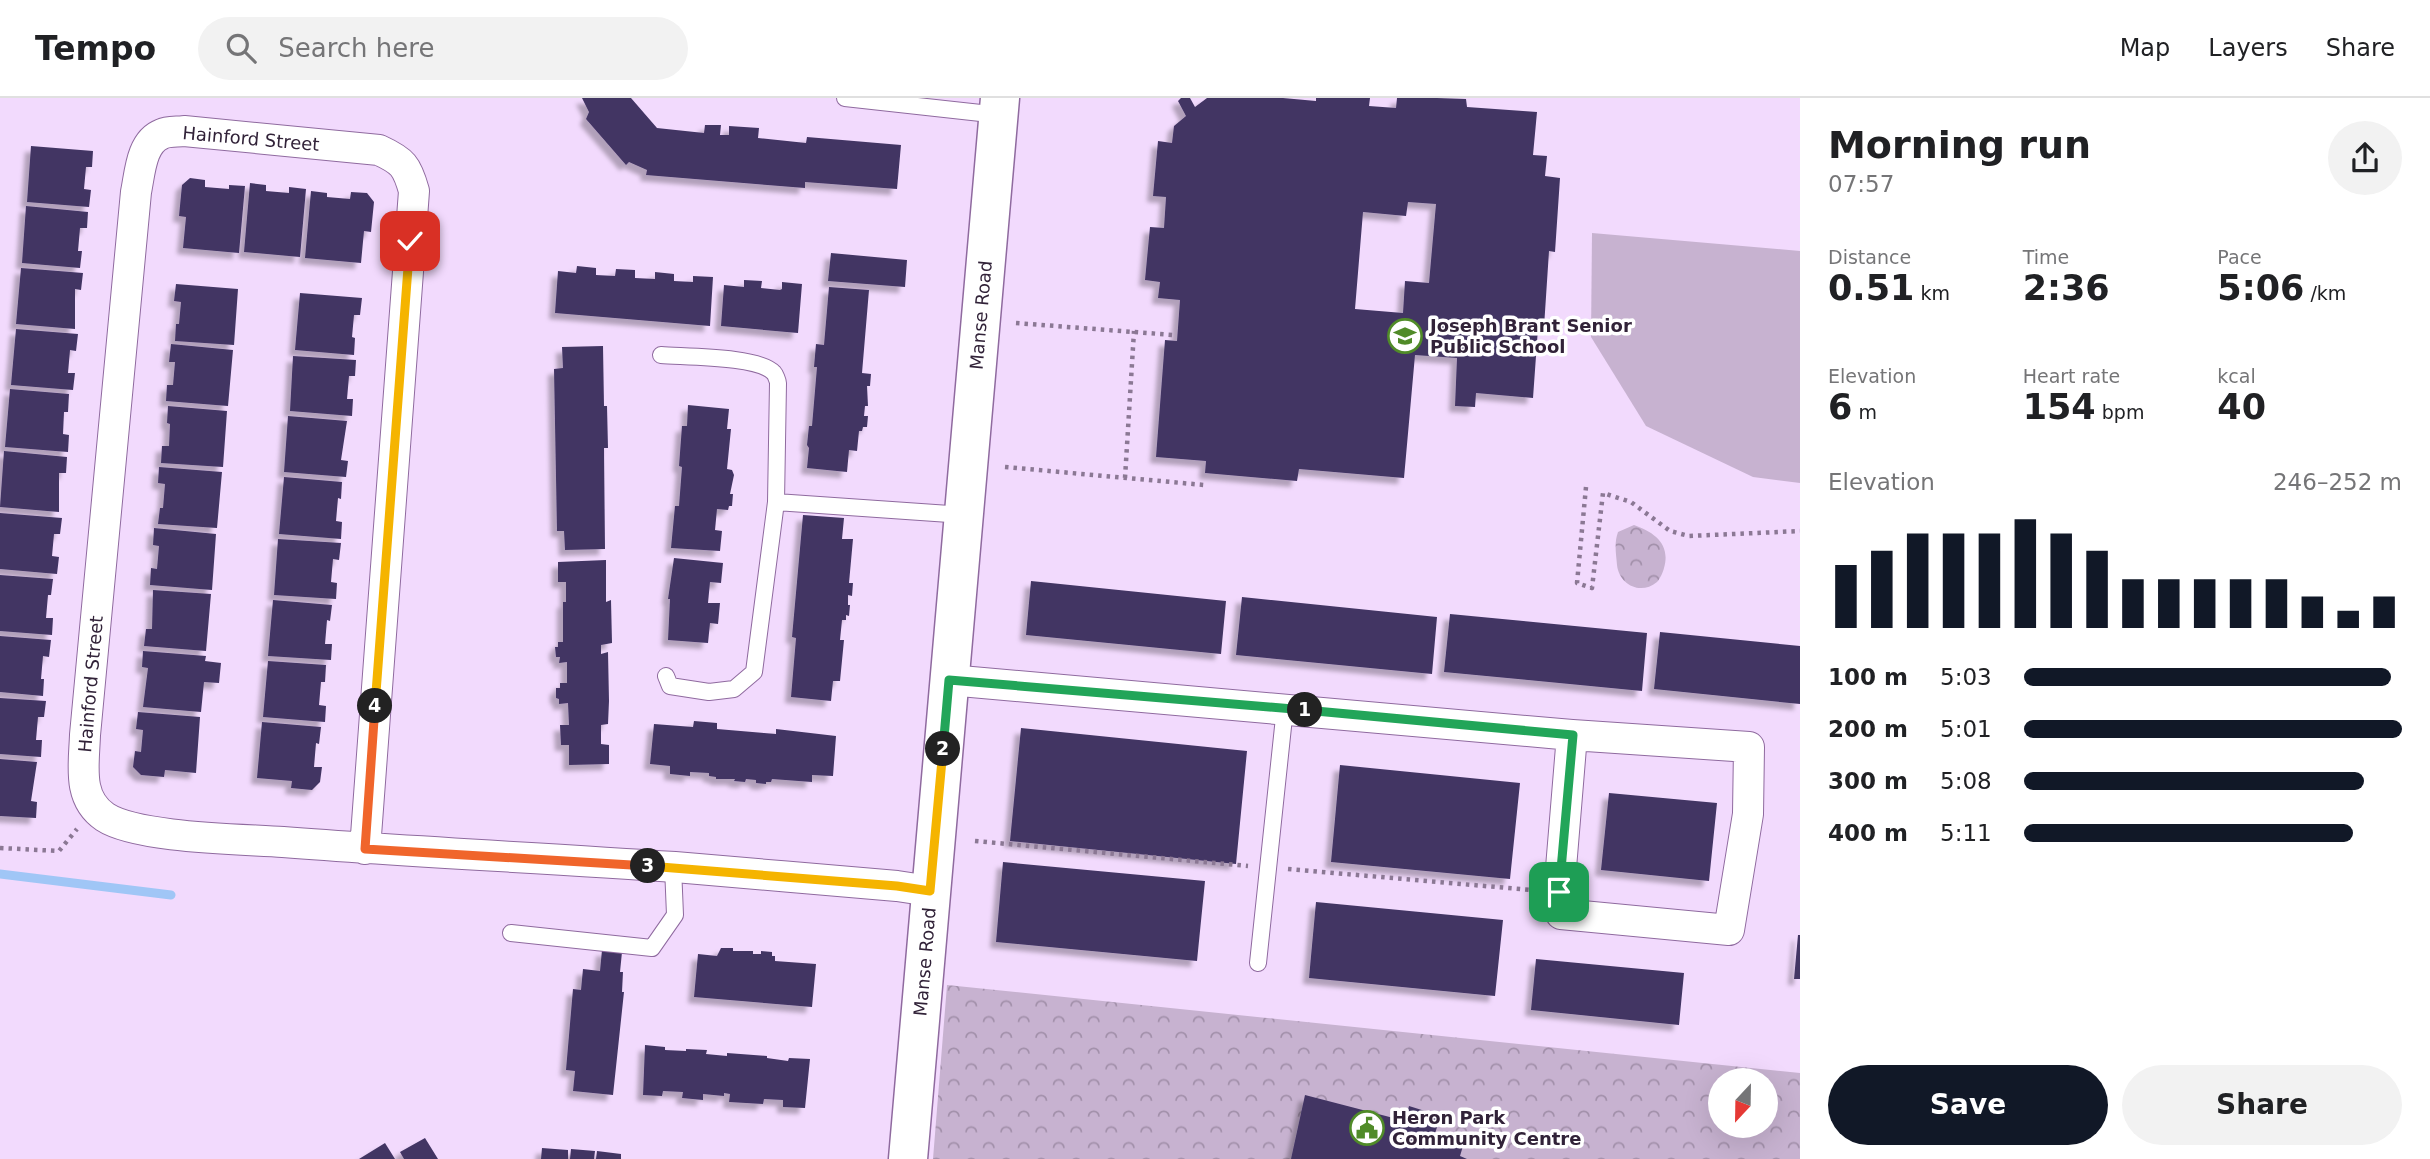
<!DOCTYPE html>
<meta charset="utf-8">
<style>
body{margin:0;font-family:"DejaVu Sans",sans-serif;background:#f2f2f2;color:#202124;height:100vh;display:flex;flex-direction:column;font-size:26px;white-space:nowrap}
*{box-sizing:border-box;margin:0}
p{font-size:23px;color:#757577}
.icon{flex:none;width:38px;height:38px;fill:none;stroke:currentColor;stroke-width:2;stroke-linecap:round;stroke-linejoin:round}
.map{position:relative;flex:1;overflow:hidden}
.drawer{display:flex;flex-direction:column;background:#fff;width:630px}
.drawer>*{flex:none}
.needle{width:46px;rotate:202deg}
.controls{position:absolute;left:1708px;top:970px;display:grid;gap:14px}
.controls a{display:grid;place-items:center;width:70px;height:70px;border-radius:50%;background:#fff;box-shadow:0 7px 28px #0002;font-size:35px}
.pin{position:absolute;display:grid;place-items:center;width:60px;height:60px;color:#fff;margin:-30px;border-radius:14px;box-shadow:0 4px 10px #0006}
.km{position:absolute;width:35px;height:35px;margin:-18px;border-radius:50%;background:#222;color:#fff;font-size:19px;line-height:35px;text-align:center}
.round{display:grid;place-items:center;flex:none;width:74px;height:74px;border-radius:37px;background:#f2f2f2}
.summary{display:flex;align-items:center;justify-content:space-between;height:119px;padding:0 28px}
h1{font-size:38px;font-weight:700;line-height:52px}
.metrics{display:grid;grid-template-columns:repeat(3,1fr);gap:10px;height:119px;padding:7px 28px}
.metrics div{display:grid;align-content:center}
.metrics b{font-size:35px;font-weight:700}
.metrics small{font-size:19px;font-weight:400}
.metrics p{font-size:19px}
.chart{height:196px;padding:14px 28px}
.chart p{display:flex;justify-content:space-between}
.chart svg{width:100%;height:126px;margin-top:7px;stroke:#111827;stroke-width:6}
.button{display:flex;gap:14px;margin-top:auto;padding:14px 28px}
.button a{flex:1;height:80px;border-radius:42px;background:#111827;color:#fff;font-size:28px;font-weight:700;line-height:80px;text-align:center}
.button a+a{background:#f2f2f2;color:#202124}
ul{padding:0 28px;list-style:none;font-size:23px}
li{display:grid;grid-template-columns:112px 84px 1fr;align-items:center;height:52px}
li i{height:18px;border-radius:9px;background:#111827}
header{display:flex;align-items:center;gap:42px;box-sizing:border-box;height:98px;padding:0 35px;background:#fff;border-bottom:2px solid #e0e0e0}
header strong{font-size:33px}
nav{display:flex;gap:38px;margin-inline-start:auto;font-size:24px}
.search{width:490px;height:63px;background:#f2f2f2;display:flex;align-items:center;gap:18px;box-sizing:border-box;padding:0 24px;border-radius:38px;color:#757577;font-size:26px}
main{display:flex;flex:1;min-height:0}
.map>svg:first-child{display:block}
.park{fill:url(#park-crowns);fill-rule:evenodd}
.garden{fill:#c7b2d0}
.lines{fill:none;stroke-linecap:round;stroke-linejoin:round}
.stream{stroke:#a0c6f6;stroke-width:9}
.building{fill:#423564;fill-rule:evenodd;filter:url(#shadow)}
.lane-casing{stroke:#8f6a9f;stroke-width:18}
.street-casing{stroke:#8f6a9f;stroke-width:32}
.secondary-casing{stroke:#8f6a9f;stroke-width:41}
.path{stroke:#8b7894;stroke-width:4.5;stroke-dasharray:3.5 5;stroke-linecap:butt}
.lane{stroke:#fff;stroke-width:16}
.street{stroke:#fff;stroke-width:30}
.secondary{stroke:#fff;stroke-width:38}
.split-1-casing{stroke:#fff;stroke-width:14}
.split-2-casing{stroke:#fff;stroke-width:14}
.split-3-casing{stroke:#fff;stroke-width:14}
.split-4-casing{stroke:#fff;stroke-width:14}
.split-5-casing{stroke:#fff;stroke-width:14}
.split-1{stroke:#22a559;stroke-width:9}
.split-2{stroke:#22a559;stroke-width:9}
.split-3{stroke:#f5b400;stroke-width:9}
.split-4{stroke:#f0652b;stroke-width:9}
.split-5{stroke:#f5b400;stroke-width:9}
.labels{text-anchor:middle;stroke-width:7;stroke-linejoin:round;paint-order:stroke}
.street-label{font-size:18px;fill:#312238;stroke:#fff}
.poi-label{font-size:18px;font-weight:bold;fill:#312238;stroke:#fff;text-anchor:start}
</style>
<header>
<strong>Tempo</strong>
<div class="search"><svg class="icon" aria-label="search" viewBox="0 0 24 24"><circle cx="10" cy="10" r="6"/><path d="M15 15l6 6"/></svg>Search here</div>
<nav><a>Map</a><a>Layers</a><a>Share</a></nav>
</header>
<main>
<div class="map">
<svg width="1800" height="1061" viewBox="0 0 1800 1061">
<defs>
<pattern id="park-crowns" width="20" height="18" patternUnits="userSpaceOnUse" patternTransform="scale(1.75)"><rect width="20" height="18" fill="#c7b2d0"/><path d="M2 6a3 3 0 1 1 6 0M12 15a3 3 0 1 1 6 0" fill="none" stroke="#a290aa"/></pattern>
<filter id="shadow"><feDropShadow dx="-6" dy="6" stdDeviation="2" flood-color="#0004"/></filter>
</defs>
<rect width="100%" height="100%" fill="#f2dafd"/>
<!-- park -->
<path class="park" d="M1634,427c20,7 37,19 30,43 -1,4 -4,11 -7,14 -17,14 -38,2 -40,-17 -1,-12 -3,-22 1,-33z
M947,887l853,88v86h-867zM1720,982h46v45h-46z"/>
<!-- garden -->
<path class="garden" d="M1592,135l208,18v232l-47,-6 -107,-51 -55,-89z"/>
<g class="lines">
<!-- stream -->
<path class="stream" d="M0,776l171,21"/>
</g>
<!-- building -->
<path class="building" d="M582,0h49l26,30 47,5 1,-8h16l-1,10h9v-9l30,2 -1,10 48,5 1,-6 94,8 -4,44 -92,-7v6l-159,-13 1,-5 -18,-8 -3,3 -40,-46 3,-7z
M1181,0h9l5,9 12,-9h76l33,3v-3h54l-1,8 27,2 1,-10h40l29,1 1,8 70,5 -4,43 14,1 -2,20 15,2 -5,74 -6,-1 -5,76 -6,1 -5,70 -57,-5 -1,14 -20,-1 2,-48 -42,-3 -11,123 -105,-9 -2,12 -92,-8 1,-12 -50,-4 9,-117 12,1 3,-41 -22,-2 2,-16 -15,-2 5,-53 14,1 2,-31 -13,-1 5,-55 14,2 2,-17 12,-10 -8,-15zM1408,104l28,2 -7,79 -24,-2 -2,32 -48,-4 8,-97 43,4z
M31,48l62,5 -1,16h-6l-2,22 7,1 -2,17 -62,-5z
M190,80l15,2v7l24,2v-4l16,1 -6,67 -56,-5 3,-31 -7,-1 3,-31z
M250,85l16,2v6l23,2v-6l17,2 -6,68 -56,-5z
M311,93l16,2v4l23,2 1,-7 16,1 7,9 -3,30 -7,-1 -3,32 -56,-5z
M26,108l62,6 -1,16h-7l-2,23h4l-2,17 -58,-5z
M831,155l76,7 -2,27 -77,-6z
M577,168l19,2v7l19,1 1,-7 19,1v8l20,1v-7l19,2v7l19,1v-6l20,1 -3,49 -155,-13 3,-42 18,2z
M21,170l62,5 -2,17 -6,-1v40l-59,-5z
M744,182l18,1 -1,7 19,2 2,-1v-7l20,2 -4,49 -77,-7 3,-41 20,2z
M176,186l62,5 -4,56 -59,-4 1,-17h3l2,-22 -7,-1z
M829,189l40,3 -7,83 9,1 -1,12h-3l1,20h-3l-1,10h4l-1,11h-4l-1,4h-3l-2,20 -8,-1 -2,22 -40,-4 2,-20 -2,-3 2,-19h3l5,-59h-3l2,-23 8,1z
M300,195l62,5 -2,17h-6l-2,22 3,1 -1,17 -59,-5z
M16,231l62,5 -2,17 -6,-1 -2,23h7l-2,17 -62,-5z
M171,246l62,6 -5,56 -62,-5 1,-16h6l2,-23h-6z
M603,248l1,60h3l1,42h-4l1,101 -40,1 -1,-19h-7l-3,-162 9,-1 -1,-21z
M293,258l63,4 -1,16h-6l-2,23h6l-1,17 -62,-5z
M10,291l59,5 -1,18h-4l-1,22 6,1 -1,17 -63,-5z
M688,307l41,4 -2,20h4l-4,40 5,1 2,5 -4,19h3l-1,12h-3l-1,4 -11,-1 -2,21 7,1 -2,20 -49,-3 4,-42h4l3,-39 -3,-1 3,-40h5z
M168,308l59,5 -4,56 -62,-4 1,-17h7l1,-22 -3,-1z
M288,318l59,5 -6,39 7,1 -2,16 -62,-5z
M4,353l63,6 -1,16h-7v39l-59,-5z
M159,369l63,5 -5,56 -59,-4 2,-16h3l2,-24 -7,-1z
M284,379l58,5 -1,17 -3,-1 -2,23 6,1 -1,17 -62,-5z
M0,415l62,5 -2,16h-6l-2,22 7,1 -2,17 -57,-5z
M803,417l41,3 -2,21h11l-4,44h4l-1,13 -4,-1v10h2l-1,11 -3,-1v5h-4l-2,20h4l-4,41h-7l-2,20 -40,-4 5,-59 -4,-1z
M154,430l62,6 -4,56 -62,-5 1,-17 6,1 2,-23 -6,-1z
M278,441l63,4 -2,17 -6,-1 -2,23 6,1 -1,16 -62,-4z
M674,460l49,5 -2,20 -11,-1 -2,21h12l-2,21 -8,-1 -2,20 -40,-3 2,-41h-2z
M606,462v42l5,-2 1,43 -11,2v9l7,-2 1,49 -1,23 -7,1v19l8,1v19l-40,1v-20h-8l-1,-20h9l-1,-22 -9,1v-5l-3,-1v-10h4v-5h7v-21l-8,1 1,-6h-4l-1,-10h3v-5h5v-40h3v-20h-8v-20z
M0,477l53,4 -2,16h-3l-2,23h7l-1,17 -52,-4z
M1031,483l195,20 -5,53 -195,-19z
M153,492l58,4 -5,57 -62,-5 2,-17h6z
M1242,499l195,20 -5,57 -196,-19z
M273,502l59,5 -2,16 -3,-1 -2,24h7l-1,16 -63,-4z
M1450,516l197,19 -5,58 -198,-19z
M1660,534l140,14v58l-146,-15z
M0,538l51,4 -2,17 -6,-1 -2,23h3l-1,17 -43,-4z
M143,553l63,5 -1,5 16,2 -2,20 -15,-1 -3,30 -58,-5 5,-39 -6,-1z
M268,563l58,4 -1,17h-4l-2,23 7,1 -1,16 -62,-5z
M0,600l46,3 -2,16h-6l-2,23h6l-1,17 -41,-3z
M138,614l62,5 -4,56 -31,-3 -1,7 -23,-2 -8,-8 2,-16 6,1 2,-22 -7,-1z
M694,623l23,2v6l59,5v-5l60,7 -3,40 -21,-1v7l-40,-3 -1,3h-5v2l-10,-1v-3l-10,-1 -1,3 -11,-1 1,-2h-19v-2l-7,-1v-3l-19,-1v4l-20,-2v-8l-20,-2 4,-40 39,3z
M262,624l59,5 -2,17 -3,-1 -2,24h8l-2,15 -8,8 -21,-2 1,-7 -35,-3z
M1021,630l226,23 -11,113 -226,-23z
M0,661l37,3 -6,39 6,1 -1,16 -36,-2z
M1340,667l180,18 -10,96 -179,-17z
M1609,695l108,10 -8,78 -108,-11z
M1003,764l202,19 -8,80 -201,-19z
M1316,804l187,18 -8,76 -186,-18z
M1798,837h2v44h-6z
M721,850h12v3h20v3h8v-3l11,1v4h3v5l41,3 -4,43 -118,-10 4,-43 19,2z
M602,852l20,2 -2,20h3l-1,20h2l-11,103 -40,-4 2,-20 -9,-1 7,-81 8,1 2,-21 17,2z
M1536,861l148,14 -5,52 -148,-15z
M645,947l20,2v3l21,1v-2l21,1 -1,4 21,2v-3l40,3v2l21,3 1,-3 21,1 -5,49 -22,-1v-7l-19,-1 -1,5 -34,-2 1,-8 -6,-1v3l-21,-2v6l-21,-2 1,-6 -20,-1 -1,5 -19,-1z
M1305,997l100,26 4,-15 32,10 -7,20 29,10 -3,10 7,3h-176z
M425,1040l13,21h-34l-4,-7z
M385,1045l10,16h-36z
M542,1050l26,2v9h-27z
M571,1051l24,2 -1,8h-24z
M597,1053l24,3v5h-25z"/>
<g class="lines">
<!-- lane casing -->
<g class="lane-casing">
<path id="lane" d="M845,0l154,17
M661,257c24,2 98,1 113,18 1,1 4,8 4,10l-2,119 -22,170 -20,17 -25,3 -39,-6 -4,-10
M776,404l188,13
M511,835l141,15 23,-33 -2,-48
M1258,865l27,-255"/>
</g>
<!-- street casing -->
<g class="street-casing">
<path id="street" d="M949,582l623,55 177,12 -1,67 -19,116 -168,-16 -2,-22 13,-157
M365,751l49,-658c-7,-25 -11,-30 -35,-41l-195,-19c-6,1 -16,0 -22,3 -21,8 -22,39 -26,58l-51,543c-1,30 -8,63 20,82 32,21 136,22 178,25 130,10 261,16 392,25 74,6 148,13 222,19l33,5"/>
</g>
<!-- secondary casing -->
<g class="secondary-casing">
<g id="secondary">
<path id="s1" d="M908,1061l92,-1061"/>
</g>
</g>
<!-- path -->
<path class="path" d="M1016,225l157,12
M1005,369l199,18
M1125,380l9,-147
M1586,389l-9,96 15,5 11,-95 28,9 39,29 19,5 111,-5
M975,743l273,25
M0,750l59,3 18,-22
M1288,771l243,21"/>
<!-- lane -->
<use href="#lane" class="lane"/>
<!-- street -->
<use href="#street" class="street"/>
<!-- secondary -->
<use href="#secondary" class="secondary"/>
</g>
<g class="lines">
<!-- split-1 casing -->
<g class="split-1-casing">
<path id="split-1" d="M1305,612l268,25 -14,157"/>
</g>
<!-- split-2 casing -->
<g class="split-2-casing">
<path id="split-2" d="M943,651l6,-69 356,30"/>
</g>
<!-- split-3 casing -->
<g class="split-3-casing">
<path id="split-3" d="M648,768l249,20 33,5 13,-142"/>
</g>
<!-- split-4 casing -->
<g class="split-4-casing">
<path id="split-4" d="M375,608l-10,143 283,17"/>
</g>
<!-- split-5 casing -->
<g class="split-5-casing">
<path id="split-5" d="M375,608l35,-465"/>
</g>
<!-- split-1 -->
<use href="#split-1" class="split-1"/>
<!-- split-2 -->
<use href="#split-2" class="split-2"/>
<!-- split-3 -->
<use href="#split-3" class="split-3"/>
<!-- split-4 -->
<use href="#split-4" class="split-4"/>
<!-- split-5 -->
<use href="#split-5" class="split-5"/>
</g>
<!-- icons -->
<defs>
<g id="school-ring" transform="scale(1.75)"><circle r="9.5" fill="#fff" stroke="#508b28" stroke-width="1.5"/><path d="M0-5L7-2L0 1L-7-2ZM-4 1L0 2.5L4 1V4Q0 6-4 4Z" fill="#508b28"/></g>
<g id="civic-ring" transform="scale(1.75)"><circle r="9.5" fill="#fff" stroke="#508b28" stroke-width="1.5"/><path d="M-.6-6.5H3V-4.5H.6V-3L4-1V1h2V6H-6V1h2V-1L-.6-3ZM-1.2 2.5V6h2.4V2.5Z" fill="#508b28"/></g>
</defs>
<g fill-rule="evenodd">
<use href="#school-ring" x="1405" y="238"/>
<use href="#civic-ring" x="1367" y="1030"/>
</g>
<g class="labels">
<!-- street labels -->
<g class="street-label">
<text transform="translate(251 41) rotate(5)" y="6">Hainford Street</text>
<text dy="6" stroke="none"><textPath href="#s1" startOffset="847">Manse Road</textPath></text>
<text transform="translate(91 586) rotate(-85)" y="6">Hainford Street</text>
<text dy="6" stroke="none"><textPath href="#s1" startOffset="198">Manse Road</textPath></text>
</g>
<!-- poi labels -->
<g class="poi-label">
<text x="1430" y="234">Joseph Brant Senior<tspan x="1430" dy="21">Public School</tspan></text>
<text x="1392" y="1026">Heron Park<tspan x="1392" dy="21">Community Centre</tspan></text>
</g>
</g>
</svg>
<div class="controls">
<a><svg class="needle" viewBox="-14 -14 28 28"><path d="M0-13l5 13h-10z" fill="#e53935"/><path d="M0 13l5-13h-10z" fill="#757577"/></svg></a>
</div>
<div class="pin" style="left:1559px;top:794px;background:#1e9e55"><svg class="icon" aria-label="arrive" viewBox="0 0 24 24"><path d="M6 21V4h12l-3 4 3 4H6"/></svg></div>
<div class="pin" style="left:410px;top:143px;background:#d93025"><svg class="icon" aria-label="check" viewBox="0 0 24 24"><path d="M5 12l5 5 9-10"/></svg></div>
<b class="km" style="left:1305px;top:612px">1</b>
<b class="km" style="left:943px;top:651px">2</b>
<b class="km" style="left:648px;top:768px">3</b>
<b class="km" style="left:375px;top:608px">4</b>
</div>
<section class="drawer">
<div class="summary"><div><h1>Morning run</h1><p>07:57</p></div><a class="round"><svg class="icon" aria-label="share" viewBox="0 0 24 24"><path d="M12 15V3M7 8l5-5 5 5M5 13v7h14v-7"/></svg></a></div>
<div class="metrics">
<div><p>Distance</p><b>0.51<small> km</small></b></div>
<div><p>Time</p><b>2:36</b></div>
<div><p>Pace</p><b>5:06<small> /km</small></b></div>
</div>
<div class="metrics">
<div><p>Elevation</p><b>6<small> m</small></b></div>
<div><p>Heart rate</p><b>154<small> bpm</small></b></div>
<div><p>kcal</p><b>40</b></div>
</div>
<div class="chart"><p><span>Elevation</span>246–252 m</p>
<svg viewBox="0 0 160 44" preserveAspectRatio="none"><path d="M5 44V22M15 44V17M25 44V11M35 44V11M45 44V11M55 44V6M65 44V11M75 44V17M85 44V27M95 44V27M105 44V27M115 44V27M125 44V27M135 44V33M145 44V38M155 44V33"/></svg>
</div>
<ul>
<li><b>100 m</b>5:03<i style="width:97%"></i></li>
<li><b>200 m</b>5:01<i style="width:100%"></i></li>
<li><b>300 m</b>5:08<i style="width:90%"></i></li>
<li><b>400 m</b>5:11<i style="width:87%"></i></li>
</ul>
<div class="button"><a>Save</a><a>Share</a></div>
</section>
</main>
